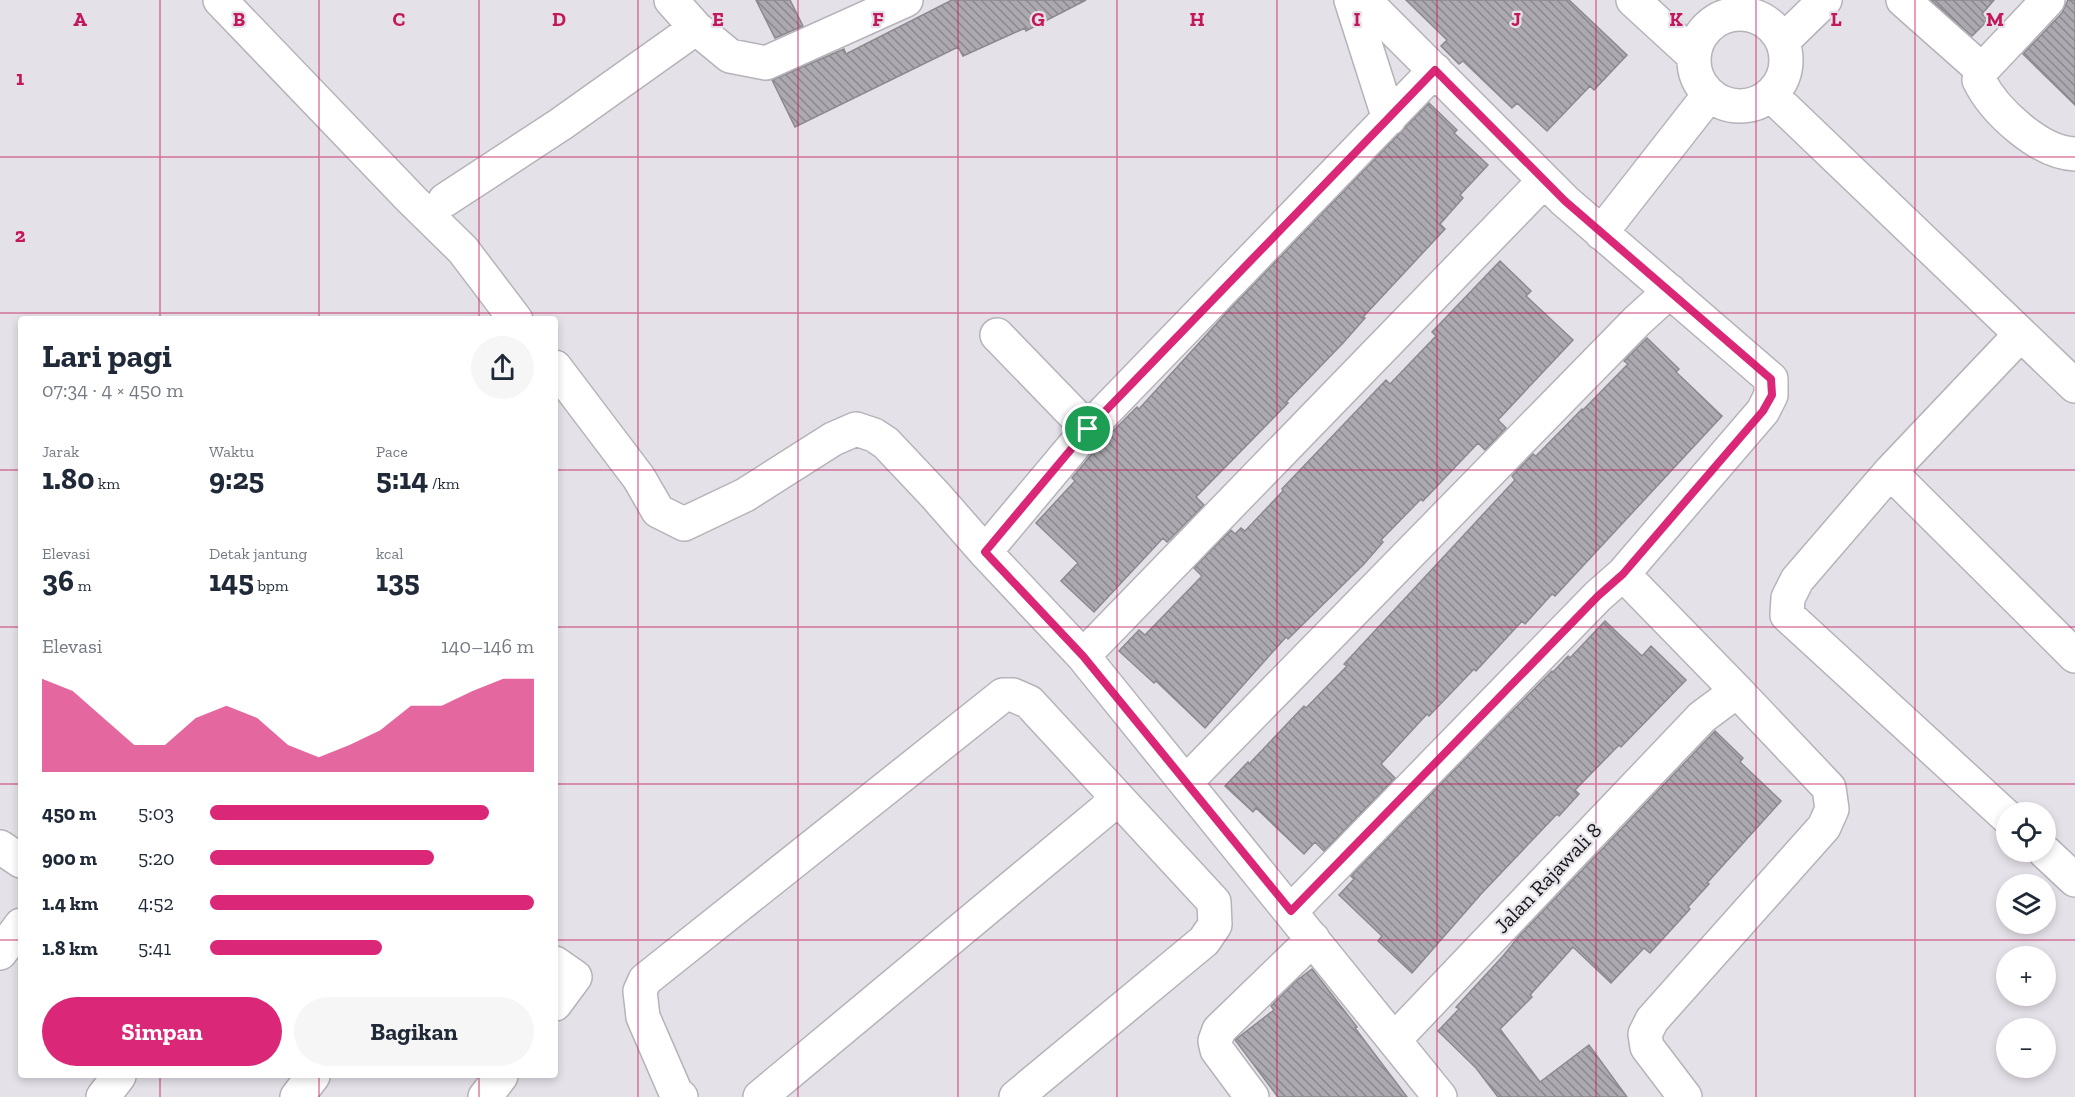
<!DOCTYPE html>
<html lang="id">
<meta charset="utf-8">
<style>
body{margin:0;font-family:"Zilla Slab",serif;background:#f6f6f7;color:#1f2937;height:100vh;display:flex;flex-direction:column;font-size:22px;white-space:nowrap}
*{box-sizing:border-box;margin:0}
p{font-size:20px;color:#747a83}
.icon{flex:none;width:33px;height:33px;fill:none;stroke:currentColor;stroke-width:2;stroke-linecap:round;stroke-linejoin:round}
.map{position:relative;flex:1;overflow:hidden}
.details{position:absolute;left:18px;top:316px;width:540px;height:762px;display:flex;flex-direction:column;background:#fff;border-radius:6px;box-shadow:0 3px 9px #0003}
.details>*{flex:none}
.controls{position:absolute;left:1996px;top:802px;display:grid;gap:12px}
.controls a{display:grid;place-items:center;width:60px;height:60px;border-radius:50%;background:#fff;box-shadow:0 3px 9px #0003;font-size:30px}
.pin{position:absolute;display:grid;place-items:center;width:51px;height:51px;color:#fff;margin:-26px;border:3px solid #fff;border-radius:50%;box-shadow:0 2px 6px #0007}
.round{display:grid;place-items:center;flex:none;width:63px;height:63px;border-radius:32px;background:#f6f6f7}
.overview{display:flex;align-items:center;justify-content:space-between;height:102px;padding:0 24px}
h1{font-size:33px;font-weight:700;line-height:45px}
.figures{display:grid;grid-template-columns:repeat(3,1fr);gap:9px;height:102px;padding:6px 24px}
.figures div{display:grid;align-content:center}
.figures b{font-size:30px;font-weight:700}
.figures small{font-size:16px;font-weight:400}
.figures p{font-size:16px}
.chart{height:168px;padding:12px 24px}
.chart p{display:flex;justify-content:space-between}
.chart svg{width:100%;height:108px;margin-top:6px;fill:#db2777;opacity:.7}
.cta{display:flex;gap:12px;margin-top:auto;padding:12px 24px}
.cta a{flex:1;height:69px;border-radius:36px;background:#db2777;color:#fff;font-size:24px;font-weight:700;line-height:69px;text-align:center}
.cta a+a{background:#f6f6f7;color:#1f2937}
ul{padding:0 24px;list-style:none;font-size:20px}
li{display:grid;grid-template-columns:96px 72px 1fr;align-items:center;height:45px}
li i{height:15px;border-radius:8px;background:#db2777}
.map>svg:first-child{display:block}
.building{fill:url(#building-back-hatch);stroke:#8c898f;stroke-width:1.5}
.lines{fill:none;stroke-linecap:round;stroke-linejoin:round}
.street-casing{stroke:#b6b2b9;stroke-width:36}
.street{stroke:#fff;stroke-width:33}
.route-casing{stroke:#fff;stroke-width:12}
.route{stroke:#db2777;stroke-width:8}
.grid{fill:none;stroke:#c2185b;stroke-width:1.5;stroke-opacity:0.55}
.labels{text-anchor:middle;stroke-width:4.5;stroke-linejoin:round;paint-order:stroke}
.street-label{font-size:21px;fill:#151416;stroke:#e5e1e8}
.grid-label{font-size:20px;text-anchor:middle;font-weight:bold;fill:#c2185b;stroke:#e5e1e8;stroke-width:4.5;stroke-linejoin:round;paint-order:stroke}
</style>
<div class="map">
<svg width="2075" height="1097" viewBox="0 0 2075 1097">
<defs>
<pattern id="building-back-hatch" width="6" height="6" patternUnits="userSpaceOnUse" patternTransform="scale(1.5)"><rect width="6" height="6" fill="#ada9b0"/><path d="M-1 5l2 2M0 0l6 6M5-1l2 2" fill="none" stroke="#8c888e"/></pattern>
</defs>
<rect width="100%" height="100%" fill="#e5e1e8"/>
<!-- building -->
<path class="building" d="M756,0h34l13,26 -28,12z
M952,0h134l-60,31 -1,-3 -62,28 -5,-9 -163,80 -23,-47 72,-31 2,5z
M1406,0h163l58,55 -33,35 -4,-4 -43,45 -30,-28 -5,5 -49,-47 -4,3 -18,-18 6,-6z
M1931,0h63l-12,14 6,6 -16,16z
M2068,0h7v105l-52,-51 39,-41z
M1429,103l28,27 -3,3 34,32 -28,30 3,3 -23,26 5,5 -82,88 2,1 -22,25 -57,59 2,1 -92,94 8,8 -37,37 -4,-4 -69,74 -33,-31 17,-18 -42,-40 39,-42 -3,-3 30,-36 35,-35 2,2 90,-99z
M1500,261l31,30 -5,5 47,44 -75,80 8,8 -21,22 -7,-7 -55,58 -2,-2 -40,41 2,2 -19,22 -76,75 -2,-2 -81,91 -49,-47 -2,2 -35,-32 20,-21 6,5 57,-59 -8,-8 37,-38 4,4 6,-6 4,3 38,-40 -1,-2 104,-109 4,4 46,-48 -4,-4z
M1647,338l32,31 -3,3 46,44 -167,180 -3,-2 -27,30 -3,-3 -46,50 -2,-2 -45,47 -2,-2 -46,50 14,14 -71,73 -9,-9 -11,12 -48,-46 -3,4 -28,-26 23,-24 1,2 55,-58 2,2 41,-42 -3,-2 171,-184 -3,-4 21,-22 3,2 46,-47 1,1 45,-46 -4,-3z
M1605,621l37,35 9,-10 35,34 -65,67 -2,-2 -44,45 4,4 -20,22 -2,-2 -76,80 -69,79 -34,-32 4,-5 -43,-41 15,-16 -3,-3 122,-125 79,-80 1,1 15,-16 2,2z
M1715,731l28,27 -3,4 41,39 -74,82 2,1 -21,23 2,2 -40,44 -6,-5 -33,35 -38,-36 -43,48 2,2 -32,32 40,53 49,-37 38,52h-129l-22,-29 -38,-37 21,-22 -3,-2 47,-51 17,-21z
M1312,969l45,58 -2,1 52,69h-129l-43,-57 39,-30 -3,-4 25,-25z"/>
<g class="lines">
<!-- street casing -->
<g class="street-casing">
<path id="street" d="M220,0l191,199 52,51 53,70
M671,0l25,28 34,28 36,7 140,-63
M1351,0l38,119
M1633,0l61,56
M1903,0l79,70
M2048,0l-66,70 -3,10c15,31 61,73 96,74
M1694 60a46 46 0 1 1 92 0a46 46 0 1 1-92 0Z
M1783,41l42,-41
M1771,95l304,291
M445,200l116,-76 135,-96
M1601,233l108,-138
M997,335l91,94
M555,367l84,111 19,33 26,13 61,-29 88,-56 23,-10 18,6 12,8 50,53 49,56 98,104 357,441
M1890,472l185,184
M985,552l103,-123 347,-359
M1623,574l114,117 92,97 3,21 -8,18 -172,193 -7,14 2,13 38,50
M1083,656l461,-475
M1186,782l451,-461 33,-30
M2007,817l-220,-202 1,-17 9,-18 93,-108 130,-137
M0,847l21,14
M2045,852l30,28
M1291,911l307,-315 25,-22 140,-163 8,-16v-16l-206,-178 -201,-201
M0,953l21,-28
M555,963l20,14 -20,27
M1394,1040l308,-323 35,-26
M103,1097l16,-21
M297,1097l16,-21
M485,1097l16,-21
M681,1097l-5,-4 -33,-76 -3,-26 5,-11 358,-285h10l16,7 185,200 1,23 -11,16 -188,156
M760,1097l358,-298
M1252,1097l-35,-47 -2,-9 4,-11 94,-91"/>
</g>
<!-- street -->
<use href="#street" class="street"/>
</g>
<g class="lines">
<!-- route casing -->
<g class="route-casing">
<path id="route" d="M1435,70l130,131 206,178 1,16 -9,16 -140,163 -25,22 -307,315 -208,-255 -98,-104 103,-123z"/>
</g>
<!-- route -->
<use href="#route" class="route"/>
</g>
<!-- grid -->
<path class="grid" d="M160,0v320M319,0v320M479,0v320M638,0v1097M798,0v1097M958,0v1097M1117,0v1097M1277,0v1097M1437,0v1097M1596,0v1097M1756,0v1097M1915,0v1097M0,157h2075M0,313h2075M0,470h21M555,470h1520M0,627h21M555,627h1520M0,784h21M555,784h1520M0,940h21M555,940h1520M160,1076v21M319,1076v21M479,1076v21"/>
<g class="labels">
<!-- street labels -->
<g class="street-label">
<text transform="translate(1548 878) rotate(-46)" y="7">Jalan Rajawali 8</text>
</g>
</g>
<g class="grid-label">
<text x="80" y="26">A</text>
<text x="239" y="26">B</text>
<text x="399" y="26">C</text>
<text x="559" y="26">D</text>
<text x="718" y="26">E</text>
<text x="878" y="26">F</text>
<text x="1038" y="26">G</text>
<text x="1197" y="26">H</text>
<text x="1357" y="26">I</text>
<text x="1516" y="26">J</text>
<text x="1676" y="26">K</text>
<text x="1836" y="26">L</text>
<text x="1995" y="26">M</text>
<text x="20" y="85">1</text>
<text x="20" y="242">2</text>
</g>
</svg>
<div class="controls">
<a><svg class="icon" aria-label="locate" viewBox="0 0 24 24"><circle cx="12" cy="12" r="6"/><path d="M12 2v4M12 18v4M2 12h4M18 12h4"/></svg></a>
<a><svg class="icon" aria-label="layers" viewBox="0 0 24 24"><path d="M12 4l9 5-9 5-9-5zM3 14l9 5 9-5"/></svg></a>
<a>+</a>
<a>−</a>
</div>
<div class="pin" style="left:1088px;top:429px;background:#1e9e55"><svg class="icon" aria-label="arrive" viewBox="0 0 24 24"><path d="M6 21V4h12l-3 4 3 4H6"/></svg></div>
<section class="details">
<div class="overview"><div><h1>Lari pagi</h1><p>07:34 · 4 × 450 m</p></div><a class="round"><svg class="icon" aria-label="share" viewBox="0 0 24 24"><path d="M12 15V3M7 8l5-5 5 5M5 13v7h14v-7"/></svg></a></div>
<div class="figures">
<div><p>Jarak</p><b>1.80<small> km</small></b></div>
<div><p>Waktu</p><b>9:25</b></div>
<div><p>Pace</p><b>5:14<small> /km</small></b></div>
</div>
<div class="figures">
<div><p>Elevasi</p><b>36<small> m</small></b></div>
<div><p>Detak jantung</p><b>145<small> bpm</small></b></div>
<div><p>kcal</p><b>135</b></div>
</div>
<div class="chart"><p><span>Elevasi</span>140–146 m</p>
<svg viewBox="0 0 160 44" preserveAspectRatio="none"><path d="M0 44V6L10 11L20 22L30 33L40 33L50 22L60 17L70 22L80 33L90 38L100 33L110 27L120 17L130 17L140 11L150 6L160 6V44z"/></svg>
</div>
<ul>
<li><b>450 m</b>5:03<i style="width:86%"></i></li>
<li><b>900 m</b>5:20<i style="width:69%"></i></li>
<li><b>1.4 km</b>4:52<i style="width:100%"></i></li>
<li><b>1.8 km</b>5:41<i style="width:53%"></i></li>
</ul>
<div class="cta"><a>Simpan</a><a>Bagikan</a></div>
</section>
</div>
